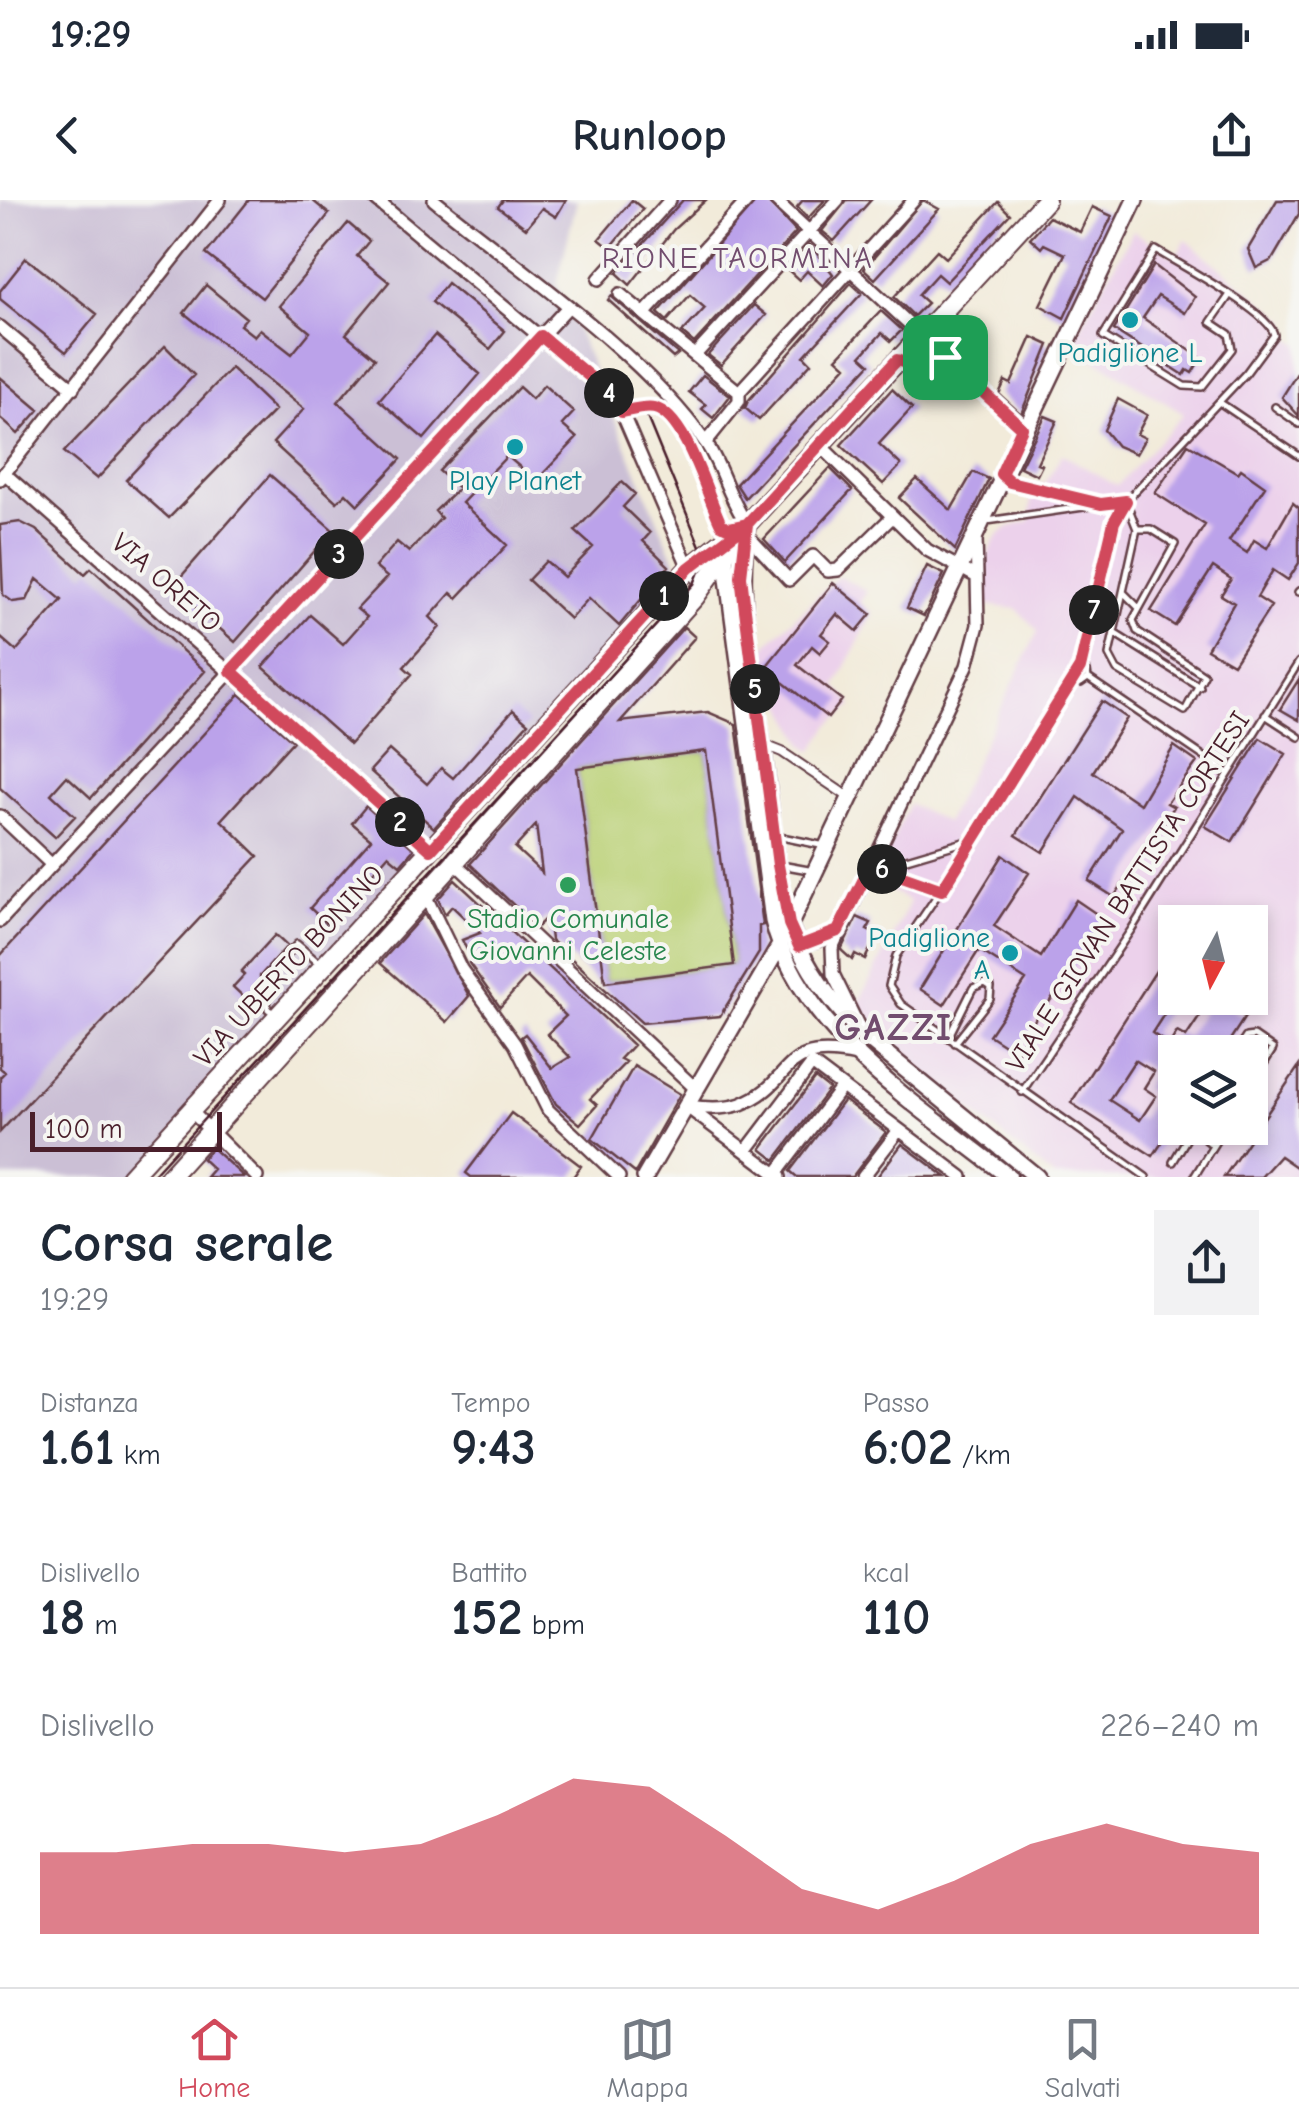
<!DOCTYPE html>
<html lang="it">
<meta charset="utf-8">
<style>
body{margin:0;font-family:"Comic Neue",sans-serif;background:#f2f2f3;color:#1f2937;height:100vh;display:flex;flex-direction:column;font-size:38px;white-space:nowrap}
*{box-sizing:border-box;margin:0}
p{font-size:32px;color:#747a83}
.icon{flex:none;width:55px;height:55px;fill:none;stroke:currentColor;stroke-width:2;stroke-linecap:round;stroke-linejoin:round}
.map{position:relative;height:977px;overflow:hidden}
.drawer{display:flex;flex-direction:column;background:#fff;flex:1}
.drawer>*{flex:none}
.needle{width:65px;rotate:187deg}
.tools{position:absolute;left:1158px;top:705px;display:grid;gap:20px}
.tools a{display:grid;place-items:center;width:110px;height:110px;border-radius:0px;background:#fff;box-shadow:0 5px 15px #0003;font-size:50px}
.scale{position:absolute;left:30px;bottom:25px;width:192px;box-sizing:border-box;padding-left:10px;border:5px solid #4a1f2b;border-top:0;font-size:28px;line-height:35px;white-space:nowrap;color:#4a1f2b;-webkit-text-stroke:8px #f6f6f2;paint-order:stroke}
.pin{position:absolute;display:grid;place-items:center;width:85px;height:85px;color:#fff;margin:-42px;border-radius:20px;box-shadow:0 5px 15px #0006}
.km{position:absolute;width:50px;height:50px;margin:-25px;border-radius:50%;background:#222;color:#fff;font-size:28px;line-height:50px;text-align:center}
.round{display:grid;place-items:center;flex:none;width:105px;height:105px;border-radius:0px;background:#f2f2f3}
.headline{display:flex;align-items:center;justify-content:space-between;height:170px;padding:0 40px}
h1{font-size:55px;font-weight:800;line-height:75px}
.figures{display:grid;grid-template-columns:repeat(3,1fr);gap:15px;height:170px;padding:10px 40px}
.figures div{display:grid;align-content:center}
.figures b{font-size:50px;font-weight:800}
.figures small{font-size:28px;font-weight:400}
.figures p{font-size:28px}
.chart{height:280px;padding:20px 40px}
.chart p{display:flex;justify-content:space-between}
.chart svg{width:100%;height:180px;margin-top:10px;fill:#d1495b;opacity:.7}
.status{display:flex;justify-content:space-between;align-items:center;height:70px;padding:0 50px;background:#fff;direction:ltr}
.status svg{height:28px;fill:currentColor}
header{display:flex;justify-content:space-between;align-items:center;height:130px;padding:0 40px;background:#fff;font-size:45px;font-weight:800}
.tabs{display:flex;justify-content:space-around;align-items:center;height:140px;border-top:2px solid #e0e1e3;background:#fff;font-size:28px;color:#747a83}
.tabs a{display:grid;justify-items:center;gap:5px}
.tabs .active{color:#d1495b}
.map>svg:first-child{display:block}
.built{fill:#ecd1eb;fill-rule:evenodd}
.industrial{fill:#cbbfd5}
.green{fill:#bad074;stroke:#827850;stroke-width:2.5}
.building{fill:#bba2ea;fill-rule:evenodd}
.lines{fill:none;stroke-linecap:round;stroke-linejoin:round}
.service-casing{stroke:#633e45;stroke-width:10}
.pedestrian-casing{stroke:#633e45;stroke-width:12}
.minor-casing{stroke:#633e45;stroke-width:16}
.secondary-casing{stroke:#633e45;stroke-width:20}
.primary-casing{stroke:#633e45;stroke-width:22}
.service{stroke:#fff;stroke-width:5}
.pedestrian{stroke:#fff;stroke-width:8}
.minor{stroke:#fff;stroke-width:11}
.secondary{stroke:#fff;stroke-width:15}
.primary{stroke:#fff;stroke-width:18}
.tram{stroke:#4a1f2b;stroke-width:2.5}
.route-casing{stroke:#fff;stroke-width:20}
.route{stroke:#d1495b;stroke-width:12}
.culture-dot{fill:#0f9aa8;stroke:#f6f6f2;stroke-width:4}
.leisure-dot{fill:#2e9e5b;stroke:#f6f6f2;stroke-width:4}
.labels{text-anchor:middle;stroke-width:8;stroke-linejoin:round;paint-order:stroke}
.culture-label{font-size:28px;fill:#0d838f;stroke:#f6f6f2}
.street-label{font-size:28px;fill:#4a1f2b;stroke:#f6f6f2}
.leisure-label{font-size:28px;fill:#27864d;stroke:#f6f6f2}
.neighbourhood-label{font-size:30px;letter-spacing:2.5px;fill:#724d6e;stroke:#f6f6f2}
.district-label{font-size:38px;font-weight:bold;letter-spacing:2.5px;fill:#724d6e;stroke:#f6f6f2}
</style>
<div class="status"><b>19:29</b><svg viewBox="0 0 49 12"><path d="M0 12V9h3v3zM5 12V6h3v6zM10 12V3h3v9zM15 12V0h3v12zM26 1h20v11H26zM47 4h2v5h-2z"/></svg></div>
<header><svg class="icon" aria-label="back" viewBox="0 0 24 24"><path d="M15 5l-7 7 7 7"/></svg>Runloop<svg class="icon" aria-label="share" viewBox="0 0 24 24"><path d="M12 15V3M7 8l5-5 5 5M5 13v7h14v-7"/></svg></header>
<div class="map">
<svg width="1299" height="977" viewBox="0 0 1299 977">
<rect width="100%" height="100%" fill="#f6f6f2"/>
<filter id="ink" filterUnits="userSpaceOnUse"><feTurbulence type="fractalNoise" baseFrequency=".01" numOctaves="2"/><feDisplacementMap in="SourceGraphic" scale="20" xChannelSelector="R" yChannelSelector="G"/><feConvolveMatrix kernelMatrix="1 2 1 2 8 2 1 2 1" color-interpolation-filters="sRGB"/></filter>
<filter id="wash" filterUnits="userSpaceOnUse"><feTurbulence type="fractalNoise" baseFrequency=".0048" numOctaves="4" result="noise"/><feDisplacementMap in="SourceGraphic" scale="40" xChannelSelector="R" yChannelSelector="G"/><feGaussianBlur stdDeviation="2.25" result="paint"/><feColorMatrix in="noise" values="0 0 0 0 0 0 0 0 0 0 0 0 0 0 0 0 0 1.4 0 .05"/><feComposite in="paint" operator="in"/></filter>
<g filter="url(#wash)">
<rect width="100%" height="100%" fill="#f2ebda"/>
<!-- built -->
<path class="built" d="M1133,31l42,26 11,-17 102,82 -8,10 19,12v833h-245l-133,-107 -64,-64 53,-104 -36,-21 35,-77 37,18 92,-191 -21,-22 -32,-4 1,-45 8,-20 13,-12 23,-7 2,-37h13l17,-30 55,32 67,-72 -113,-69zM1175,722h75v76h-75zM1175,852h75v76h-75z
M839,376l28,15 -7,11 13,11 -37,73 17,19 -24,21 -16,25 -9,-7 -42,-84 5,-16z"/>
<!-- industrial -->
<path class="industrial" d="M0,0h577l-20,84 126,296 -549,597h-134z"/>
<!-- green -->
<path class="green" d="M706,551l28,214 -129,17 -28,-214z"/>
<g id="blocks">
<!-- building -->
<path class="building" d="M249,0h63l17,14 -67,84 -56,-44z
M503,0h63l-10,17 -14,-9 -16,20 -28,-21z
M632,0l11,9 -33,39 -11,-9z
M683,0h23l-32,29 -44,56 -13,-12z
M757,0h9l30,32 -102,111 -12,-10 23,-25 -15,-13 -23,26 -9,-8z
M803,0h22l-17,18 -11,-11z
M847,0h24l-37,41 -12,-10z
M923,0l16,9 -64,70 -11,-10z
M1277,0h22v14l-27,46 -16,8 -8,-19z
M998,2l12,12 -64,68 -9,-8 -19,21 9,8 -13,13 -20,-19 43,-47 9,8z
M1092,7l20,9 -48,102 -24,-13 25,-51 -21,-10 -3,4 -11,-10 19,-21 31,15z
M348,23l21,18 -12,15 32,26 -43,52 29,24 -37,44 63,57 -43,46 -12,-12 -9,9 -64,-59 31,-34 -120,-96 22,-28 40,33 -6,7 14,11 6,-7 32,25 18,-22 -31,-26z
M810,45l23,29 -10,12 -16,-15 -8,9 -12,-11z
M26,58l71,56 -31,38 -66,-53v-8z
M1154,65l41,32 -10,16 -27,-17 -15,22 58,40 -9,15 -5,-3 -3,5 -70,-45z
M447,83l58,48 -15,18 -58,-47z
M851,83l11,10 -58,63 7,7 -52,57 -14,-12 3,-7z
M611,96l67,58 -5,4 -65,-58z
M754,105l12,10 -45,50 -13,-10z
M881,111l21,19 -11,11 -9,-8 -21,23 9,8 -125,134 -9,-14 110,-118 -9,-8z
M435,135l45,39 -56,65 -45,-39z
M1032,137l17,8 -28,69 -22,-20 6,-13 6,3z
M165,146l29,29 -97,104 -33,-27z
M231,168l44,42 -106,108 -43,-38z
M1299,170v46l-17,-19z
M703,175l27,21 -17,22 -11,-9 4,-4 -17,-13z
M0,177l39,33 -21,24 -18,-16z
M544,185l30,27 -12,13 15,13 -41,43 -29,-25 -45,47 45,42 -50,53 -6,-5 -21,24 10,10 -36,40 8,7 -62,70 -87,-77 47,-52 33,29 24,-27 -10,-8 30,-32 -12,-10 22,-25 12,10 32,-34 -6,-7 24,-23 -20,-17 80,-84 13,12z
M892,189l20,19 -33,36 22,21 -18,19 -42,-39z
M1118,199l29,16 -10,19 8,4 -9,16 -19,-8 -13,-16z
M1045,216l12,5 -20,42 5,2 -5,10 -17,-8z
M1188,244l50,29 3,-4 24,17 -36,55 18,12 7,-13 13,8 26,-45 6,5v55l-11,17 -15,-10 -16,27 14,9 -38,58 -26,-15 27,-46 -13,-8 10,-16 -18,-12 -38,59 -24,-15 54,-86 -50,-32z
M830,268l22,22 -67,72 -21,-23z
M973,272l16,7 -34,71 -56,-52 18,-19 34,31z
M270,275l63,55 -98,112 -63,-55z
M622,282l13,12 -12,13 27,26 -7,8 26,25 -50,60 -30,-28 -19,21 -42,-39 18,-19 18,16 29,-30 -18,-16z
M20,322l16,8 49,44 6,-6 114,103 -114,127 -24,-22 -16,18 24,22 -20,21 -55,-49v-151l16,14 46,-51 -25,-21 -10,21 -14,2 -10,-7 -3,-70z
M927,366l17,8 -20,42 -17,-8z
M833,383l38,31 -14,17 -20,-17 -16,20 9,7 -10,12 -8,-7 -15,19 45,35 -14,18 -63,-50z
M684,427l11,10 -75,85 88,-10 28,12 27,201 -4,1v27l-39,63 -78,7 -91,-83 -3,-24 -11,11 -67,-63zM706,551l28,214 -129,17 -28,-214zM536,625l6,48 -27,-25z
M1299,479v41l-19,-11z
M240,494l53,47 -72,79 37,36 -258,276v-55l5,-5 -5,-4v-112z
M1102,501l25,17 -34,54 47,32 34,-58 23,16 -30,41 7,4 -60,90 -25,-16 33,-52 -44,-32 -35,55 -27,-17z
M513,510l15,13 -94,105 -64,-57 19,-21 38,34 14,-16 12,10z
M1260,538l26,16 -54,88 -27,-16z
M366,606l48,43 -14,16 -12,-10 -61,69 -17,-16 61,-69 -19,-16z
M1003,655l26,18 -35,53 47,31 35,-57 28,19 -60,91 -3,-2 -24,45 -28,-18 37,-55 -47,-30 -35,55 -24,-16z
M455,680l178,165 -13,14 6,3 -36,37 7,6 -17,19 -24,-20 -35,-67 4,-3 27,34 18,-11 -23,-23 19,-18 -39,-39 -27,30 -31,-44 11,-9 -13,-4 -5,-10 18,-7 -28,-27 -7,8 -7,-15z
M424,714l45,82 -22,26 -67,-59z
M857,717l14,6 -4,7 10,5 -12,24 -10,-5 -3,6 -11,-10z
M275,735l12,11 -27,30v18l-9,10 -18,-17 11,-12 -3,-3z
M1161,763l14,9v25l-23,36 17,12 8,-13 9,5 26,-39 33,19 -23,35h-47v71l-22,33 -82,-53zM1135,860l19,12 -10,16 12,8 -16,24 -31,-20z
M634,866l46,28 -45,79 -43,-34z
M1299,866v103l-19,-13 -19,21h-37z
M815,878l14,11 -54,71 -14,-11z
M844,900l42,32 -34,45h-55l-7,-6z
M511,913l70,53 -8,11h-102l-5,-4z
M902,944l44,33h-69z
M212,948l32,29h-38l7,-8 -11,-10z"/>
</g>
</g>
<g filter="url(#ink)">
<use href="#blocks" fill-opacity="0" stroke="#633e45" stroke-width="2.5"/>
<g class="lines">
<!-- service casing -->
<g class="service-casing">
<path id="service" d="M1219,202l80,54
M1275,207l24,17
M625,211c9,-1 23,-6 32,-2 33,15 58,95 65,128
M1007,280l91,24
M1126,301l11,28 -28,126 8,15 68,41 19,-36 -67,-44 -4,-11 42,-76 -24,-15h-14
M987,321l138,-20
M1123,392l15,15
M1298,392l1,-1
M1114,433l86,54
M1080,468l34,-146 12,-21 120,-128 28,-38c-3,-22 -96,-71 -118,-85l-53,86 81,50 18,1 30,-38 -3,-15 -18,-12 18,-26
M1088,478l140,95
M1074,480l7,3 7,-5 -1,-7 -7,-3 -7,4 1,8 -98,158 -80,118 -7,30 12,18 245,173
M1265,515l34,22
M777,636l48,10
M878,655l25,5 71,-21
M781,665l33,6
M872,669l70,21
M276,815l-8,-6 -3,-29 32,-36 24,21
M948,838l25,-50 12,-5 6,4 -1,12 -35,44
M1236,852l10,-15 8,-1 19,13 -23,37
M1022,892l109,-162 168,-268
M1192,929l21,16
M1173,962l20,-34
M1194,977l30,-49"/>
</g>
<!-- pedestrian casing -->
<g class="pedestrian-casing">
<path id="pedestrian" d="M762,544l20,8 68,46"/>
</g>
<!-- minor casing -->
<g class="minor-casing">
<path id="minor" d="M376,0l241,201 72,167 14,17
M434,0c86,70 209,153 271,242 17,23 22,54 42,82
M775,0l247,228
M599,79l71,-79
M620,94l119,98
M644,114l104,-114
M0,127l73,61
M696,154l142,-154
M897,160l21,7 27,-10 10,-26 -10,-23
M706,242l33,-41v-9l175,-192
M819,244l108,106 50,27 1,48 -11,41 -135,282 1,26 25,51
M4,273l427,377
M0,279l220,-279
M746,334l43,46 24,-24 15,15 10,-1 54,-53
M976,337l1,40
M0,616l52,49
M455,663l241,226
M425,695l36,74 54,75 33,66 71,67
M0,721l567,-613
M794,745l26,-5 17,-9
M686,906c18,2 37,4 55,-2 55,-21 36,-65 116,-48
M686,906l94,71
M191,911l66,66
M746,951l66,-87 150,113
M776,974l66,-87
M863,977l36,-47"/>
</g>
<!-- secondary casing -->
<g class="secondary-casing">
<path id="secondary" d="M747,326c-13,84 10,174 20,258 6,46 7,99 23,143 16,42 41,75 72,107l175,143
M724,348l49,373c28,114 150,187 236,256
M645,977l135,-232 355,-745"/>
</g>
<!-- primary casing -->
<g class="primary-casing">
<path id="primary" d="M130,977l559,-609 49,-39
M169,977l526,-580 52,-73 299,-324"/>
</g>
<!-- service -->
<use href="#service" class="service"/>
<!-- pedestrian -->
<use href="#pedestrian" class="pedestrian"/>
<!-- minor -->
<use href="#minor" class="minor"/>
<!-- secondary -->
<use href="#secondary" class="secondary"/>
<!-- primary -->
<use href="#primary" class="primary"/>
<!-- tram -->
<path class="tram" d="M151,977l543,-593 6,-15v-23l-53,-129"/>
</g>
</g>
<g class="lines" filter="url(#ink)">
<!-- route casing -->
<g class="route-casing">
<path id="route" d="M945,157l-27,11 -21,-8 -150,164 -58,44 -258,282 -200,-179 310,-335 67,56 14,20c9,-2 23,-6 32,-4 32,7 54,91 67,116l8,4 18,-4 -6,52 4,34 33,255 11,59 10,22 39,-15 31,-62 11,-1 62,22 138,-222 34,-146 12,-21 -25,3 -91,-22 -9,-8 21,-46 -77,-71"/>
</g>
<!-- route -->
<use href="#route" class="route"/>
</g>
<!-- markers -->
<g class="culture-dot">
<circle cx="1130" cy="120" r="10"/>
<circle cx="515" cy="247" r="10"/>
<circle cx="1010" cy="753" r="10"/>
</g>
<circle class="leisure-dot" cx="568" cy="685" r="10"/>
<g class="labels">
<!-- culture labels -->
<g class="culture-label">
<text x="1130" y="162">Padiglione L</text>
<text x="515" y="290">Play Planet</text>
<text x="990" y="747" text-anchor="end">Padiglione<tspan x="990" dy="32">A</tspan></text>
</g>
<!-- street labels -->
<g class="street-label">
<text transform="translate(167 382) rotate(41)" y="10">VIA ORETO</text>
<text transform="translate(1127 691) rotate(-57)" y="10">VIALE GIOVAN BATTISTA CORTESI</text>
<text transform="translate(288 765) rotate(-47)" y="10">VIA UBERTO BONINO</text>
</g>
<!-- leisure labels -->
<g class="leisure-label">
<text x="568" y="728">Stadio Comunale<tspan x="568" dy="32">Giovanni Celeste</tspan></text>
</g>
<!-- neighbourhood labels -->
<g class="neighbourhood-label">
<text x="738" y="68">RIONE TAORMINA</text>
</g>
<!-- district labels -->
<g class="district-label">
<text x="894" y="840">GAZZI</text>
</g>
</g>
</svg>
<div class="tools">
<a><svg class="needle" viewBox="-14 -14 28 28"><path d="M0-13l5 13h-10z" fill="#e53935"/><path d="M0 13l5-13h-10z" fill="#747a83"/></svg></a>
<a><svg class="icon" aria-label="layers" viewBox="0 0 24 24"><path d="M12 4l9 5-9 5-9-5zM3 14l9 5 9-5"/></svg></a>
</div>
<div class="scale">100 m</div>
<div class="pin" style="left:945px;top:157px;background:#1e9e55"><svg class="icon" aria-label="arrive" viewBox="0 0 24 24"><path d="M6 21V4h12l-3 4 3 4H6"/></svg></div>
<b class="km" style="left:664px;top:396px">1</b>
<b class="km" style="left:400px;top:622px">2</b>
<b class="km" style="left:339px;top:354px">3</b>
<b class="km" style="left:609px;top:193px">4</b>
<b class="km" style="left:755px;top:489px">5</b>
<b class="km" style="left:882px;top:669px">6</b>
<b class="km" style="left:1094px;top:410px">7</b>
</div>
<section class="drawer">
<div class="headline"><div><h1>Corsa serale</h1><p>19:29</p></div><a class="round"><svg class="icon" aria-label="share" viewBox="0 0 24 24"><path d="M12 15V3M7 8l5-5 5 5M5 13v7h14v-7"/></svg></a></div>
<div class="figures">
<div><p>Distanza</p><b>1.61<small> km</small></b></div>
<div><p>Tempo</p><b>9:43</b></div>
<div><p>Passo</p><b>6:02<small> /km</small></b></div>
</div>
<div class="figures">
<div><p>Dislivello</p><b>18<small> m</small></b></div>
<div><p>Battito</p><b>152<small> bpm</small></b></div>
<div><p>kcal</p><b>110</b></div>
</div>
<div class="chart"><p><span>Dislivello</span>226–240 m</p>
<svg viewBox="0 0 160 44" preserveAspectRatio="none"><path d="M0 44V24L10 24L20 22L30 22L40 24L50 22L60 15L70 6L80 8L90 20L100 33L110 38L120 31L130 22L140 17L150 22L160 24V44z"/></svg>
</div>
</section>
<nav class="tabs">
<a class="active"><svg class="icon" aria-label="home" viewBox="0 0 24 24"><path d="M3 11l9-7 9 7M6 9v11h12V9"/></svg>Home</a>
<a><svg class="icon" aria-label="map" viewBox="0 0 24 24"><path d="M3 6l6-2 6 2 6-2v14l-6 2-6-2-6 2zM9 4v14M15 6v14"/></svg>Mappa</a>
<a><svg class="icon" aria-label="saved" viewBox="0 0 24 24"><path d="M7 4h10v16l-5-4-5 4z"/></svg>Salvati</a>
</nav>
